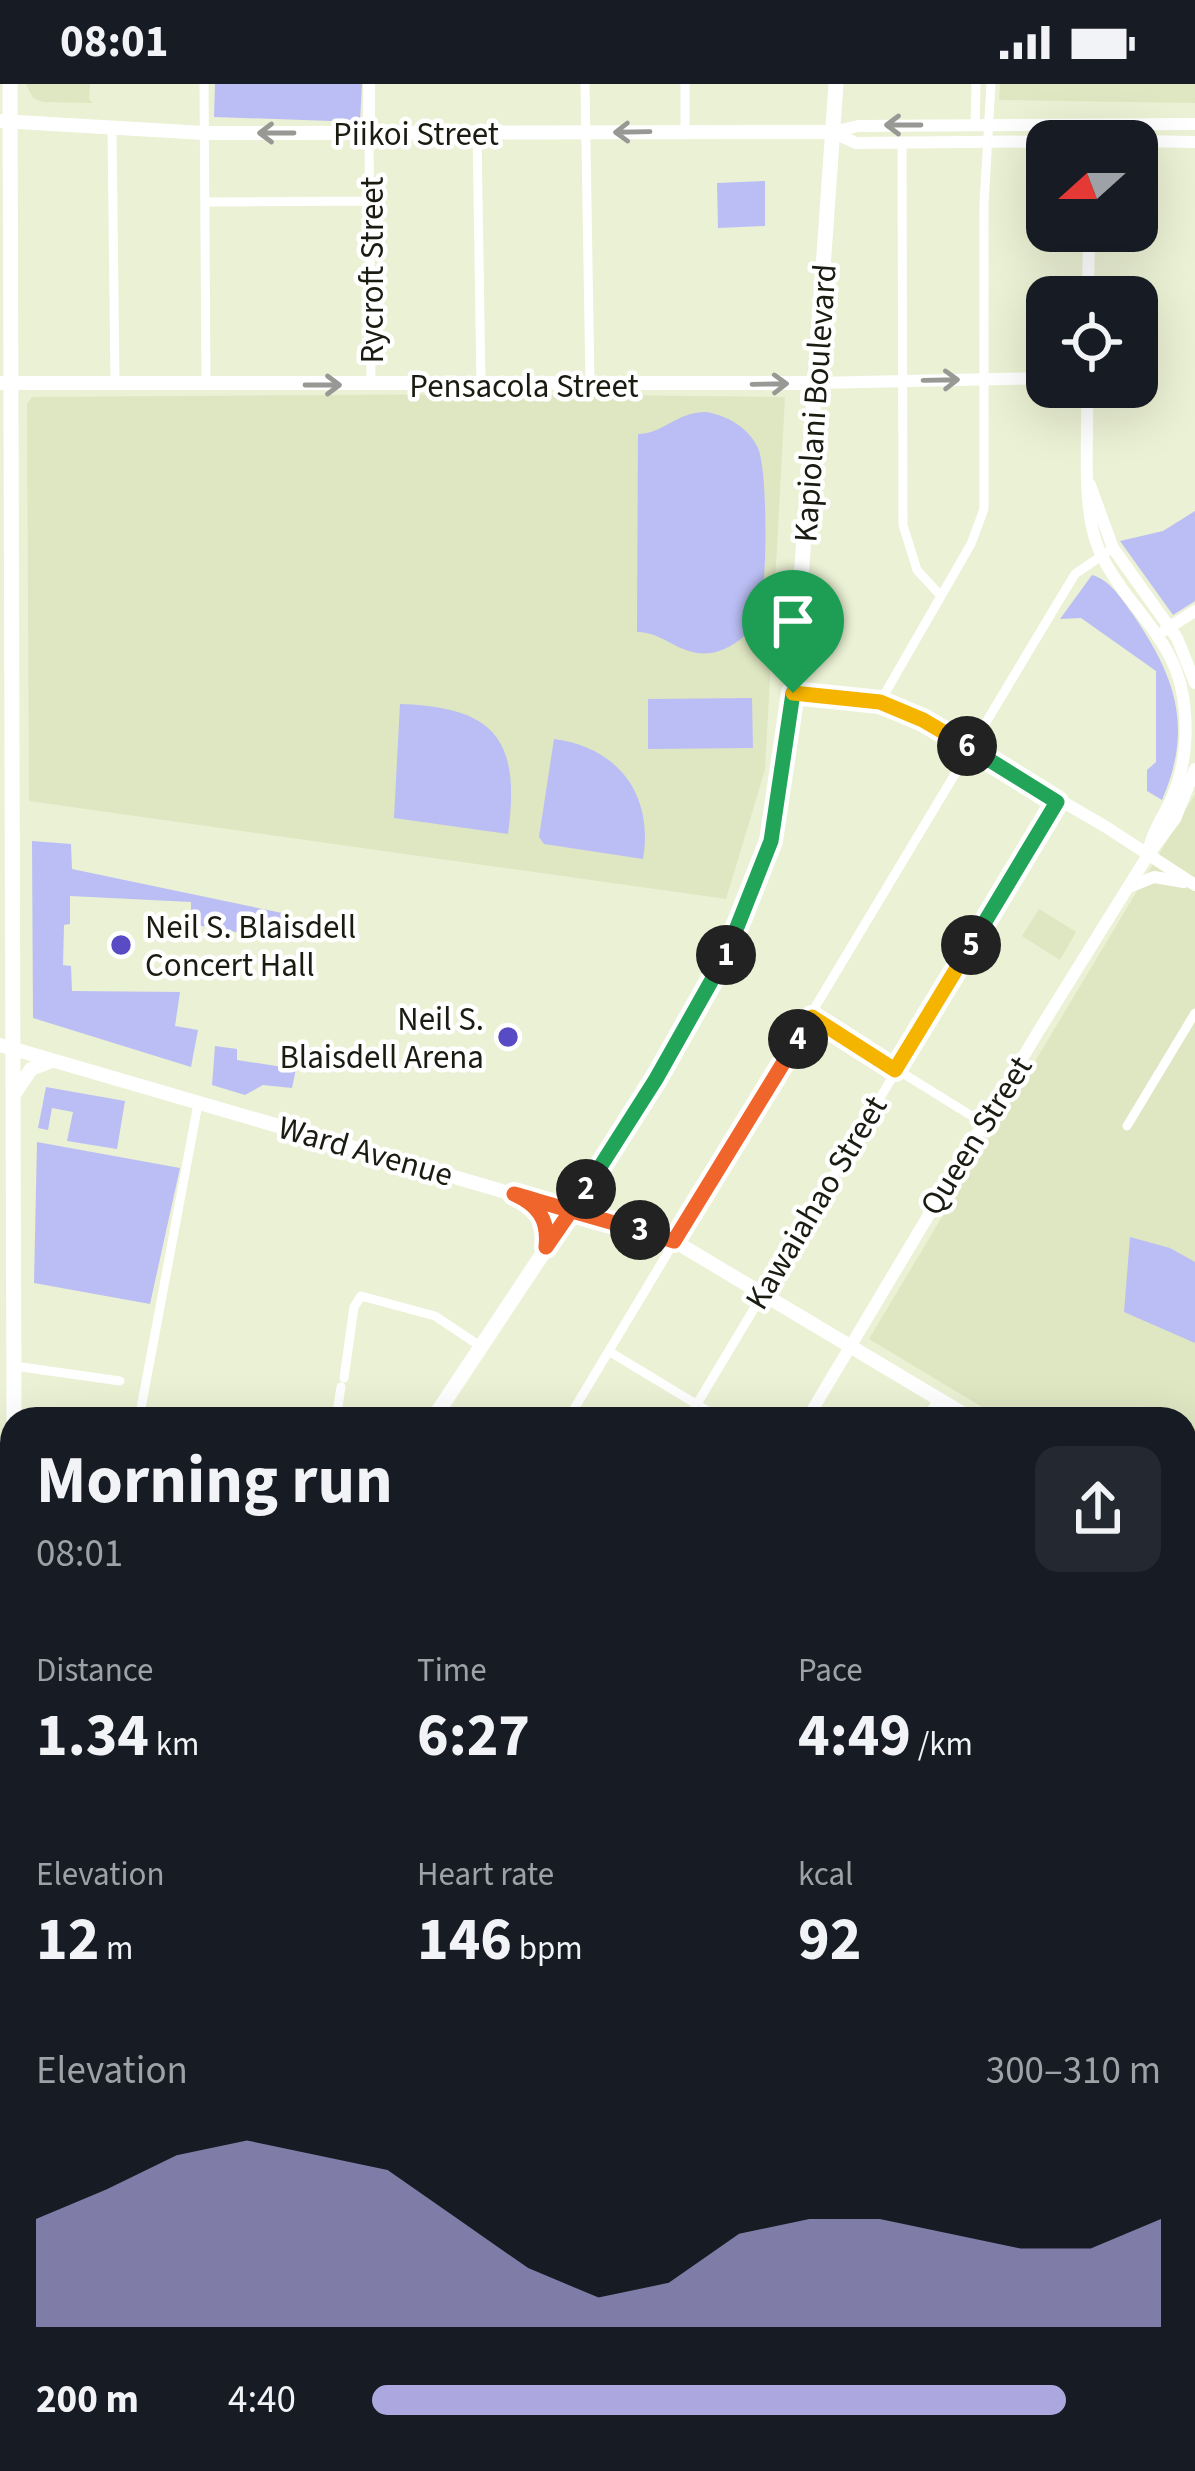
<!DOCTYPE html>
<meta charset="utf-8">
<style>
body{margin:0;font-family:"Source Sans 3",sans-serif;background:#242831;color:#f1f3f6;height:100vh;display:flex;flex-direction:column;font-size:45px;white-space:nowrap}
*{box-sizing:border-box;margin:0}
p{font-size:39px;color:#9ea1a6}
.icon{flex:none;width:66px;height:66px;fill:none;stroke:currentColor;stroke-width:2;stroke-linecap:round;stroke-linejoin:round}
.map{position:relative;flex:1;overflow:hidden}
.sheet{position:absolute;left:0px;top:1323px;width:1197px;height:1065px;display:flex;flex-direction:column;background:#171b24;border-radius:36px 36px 0 0;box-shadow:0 12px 48px #0002}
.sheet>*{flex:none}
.needle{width:78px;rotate:249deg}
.fabs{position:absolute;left:1026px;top:36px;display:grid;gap:24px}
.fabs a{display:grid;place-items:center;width:132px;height:132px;border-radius:24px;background:#171b24;box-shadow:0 12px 48px #0002;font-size:60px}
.pin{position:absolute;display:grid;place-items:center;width:102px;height:102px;color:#fff;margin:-123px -51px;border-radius:50% 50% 50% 0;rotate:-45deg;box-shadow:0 0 12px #0007}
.pin .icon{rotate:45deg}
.km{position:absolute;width:60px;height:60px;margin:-30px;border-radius:50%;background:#222;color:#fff;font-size:33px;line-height:60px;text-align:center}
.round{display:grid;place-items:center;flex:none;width:126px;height:126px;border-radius:24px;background:#242831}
.overview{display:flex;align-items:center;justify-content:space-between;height:204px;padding:0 36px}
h1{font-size:66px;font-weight:700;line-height:90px}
.figures{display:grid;grid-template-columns:repeat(3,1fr);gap:18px;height:204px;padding:12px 36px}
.figures div{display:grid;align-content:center}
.figures b{font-size:60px;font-weight:700}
.figures small{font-size:33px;font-weight:400}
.figures p{font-size:33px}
.chart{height:336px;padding:24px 36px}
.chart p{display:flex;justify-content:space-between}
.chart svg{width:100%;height:216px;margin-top:12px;fill:#aca7df;opacity:.7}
ul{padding:0 36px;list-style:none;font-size:39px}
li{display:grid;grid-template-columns:192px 144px 1fr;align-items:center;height:90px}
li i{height:30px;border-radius:15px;background:#aca7df}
.status{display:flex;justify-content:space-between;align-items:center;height:84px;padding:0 60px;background:#171b24;direction:ltr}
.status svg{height:33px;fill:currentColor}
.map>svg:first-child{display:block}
.built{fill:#dfe6c2}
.green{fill:#bbbef4}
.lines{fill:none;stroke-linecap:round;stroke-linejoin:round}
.minor{stroke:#fff;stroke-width:9}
.tertiary{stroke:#fff;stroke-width:12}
.secondary{stroke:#fff;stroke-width:14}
.primary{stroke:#fff;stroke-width:15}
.oneway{stroke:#989994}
.split-1-casing{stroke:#fff;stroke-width:24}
.split-2-casing{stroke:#fff;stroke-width:24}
.split-3-casing{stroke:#fff;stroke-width:24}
.split-4-casing{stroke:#fff;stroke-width:24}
.split-5-casing{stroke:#fff;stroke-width:24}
.split-6-casing{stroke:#fff;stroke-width:24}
.split-7-casing{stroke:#fff;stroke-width:24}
.split-1{stroke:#22a559;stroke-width:15}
.split-2{stroke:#22a559;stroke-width:15}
.split-3{stroke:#f0652b;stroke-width:15}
.split-4{stroke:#f0652b;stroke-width:15}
.split-5{stroke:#f5b400;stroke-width:15}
.split-6{stroke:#22a559;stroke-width:15}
.split-7{stroke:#f5b400;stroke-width:15}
.poi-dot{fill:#584bc3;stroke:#fff;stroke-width:4.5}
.labels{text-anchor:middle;stroke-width:9;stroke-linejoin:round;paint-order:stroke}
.street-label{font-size:33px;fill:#1a1c12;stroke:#fff}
.poi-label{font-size:33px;fill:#1a1c12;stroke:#fff;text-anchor:start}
</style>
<div class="status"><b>08:01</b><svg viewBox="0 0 49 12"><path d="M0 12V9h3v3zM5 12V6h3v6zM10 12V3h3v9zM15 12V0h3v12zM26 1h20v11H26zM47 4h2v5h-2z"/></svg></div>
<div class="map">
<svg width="1195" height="2387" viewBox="0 0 1195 2387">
<rect width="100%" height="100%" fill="#ebf1d4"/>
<!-- built -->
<path class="built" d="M26,0h64l-1,15 4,4 -50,-1 -10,-4z
M1000,0h195v19l-196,-3z
M503,310l282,3 -20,373 -39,129 -697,-98 -2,-397 5,-7z
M1195,710v740l-10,-5v-110h-183l-133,-80z
M1039,825l37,23 -16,28 -38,-24z
M1185,2189l10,6v79l-10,19z"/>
<!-- green -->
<path class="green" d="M215,0h147l-2,38 -146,-5z
M765,97v45l-47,2 -1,-45z
M706,328c22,4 42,15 52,36 10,22 10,146 0,169 -8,17 -24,30 -42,35 -34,8 -50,-20 -79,-20l1,-198c25,0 38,-22 68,-22z
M1195,427v90l-22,14 -53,-74 43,-10z
M1092,491c18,5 29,23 40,38 43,63 62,113 30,187l-15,-9v-21l9,-8v-91l-75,-53 -21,1z
M752,614l1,50 -105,1v-50z
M400,620c95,3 121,35 108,130l-114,-16z
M554,655c64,8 100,56 89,120l-99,-15 -5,-7z
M32,757l39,3 1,25 210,44 -3,27 -88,-16v-22l-121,-6v28l-6,1 -1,40 8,1 1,25 108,1 -5,34 23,4 -7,37 -158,-49z
M215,962l22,3v11l59,9 -4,19 -29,-3 -18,10 -33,-10z
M46,1003l79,14 -8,48 -50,-8 6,-29 -21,-4 -4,22 -10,-2z
M37,1058l143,26 -30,136 -116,-21z
M1130,1153l40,11 25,14v81l-71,-31z
M0,1691l12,57v104l-11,142z
M0,2210l12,1v165h74l-7,11h-79z"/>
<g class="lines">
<!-- minor -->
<path class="minor" d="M204,0l2,300
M585,0l5,301
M975,42l1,-42
M112,44l3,256
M685,47v-47
M477,48l4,253
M369,49l2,252
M902,60l1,381 14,45 24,26
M207,118l164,-1
M880,618l91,-158 13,-35v-305l7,-120
M812,933l171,106
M1127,1042l68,-113
M610,1268l111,67
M14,1282l106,15
M344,1294l10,-71 7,-11 74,20 45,30
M139,1335l59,-315
M336,1335l5,-32
M568,1335l507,-845 38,-26
M688,1335l369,-617
M926,1335l12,-20
M1185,1874l10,6
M1185,1956l10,-27
M1185,2088l10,6
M1185,2176l10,6
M543,2387l5,-11
M944,2387l6,-11"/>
<!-- tertiary -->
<path class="tertiary" d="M369,0v49
M833,48l25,-6 337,-2
M834,49l22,10 235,-2
M1137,57l58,1
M1088,213l1,-66
M815,299l232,-5
M1087,303c2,49 -7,122 13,165 28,60 81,87 85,161 2,27 -1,56 -12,82 -8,20 -22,37 -25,59
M1090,401l23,63 64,90 18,45
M1165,546l30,-19
M793,609l87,9 43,18 183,107 89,58
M1129,803l25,-10 30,5
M807,1335l231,-387 110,-177 27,-36 20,-50
M1185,1613l10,6
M1185,2006l10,5
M425,2387l6,-11
M658,2387l6,-11"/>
<!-- secondary -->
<path class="secondary" d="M0,37l204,12 629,-1
M0,299h815
M0,961l674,196 298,178
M13,1012l18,-27 21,-8
M1185,1462l10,6
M168,2387l6,-11"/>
<!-- primary -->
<path class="primary" d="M10,0l4,1335
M514,1110c23,10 35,24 32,50
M433,1335l148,-223 135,-220 28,-59 27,-76 22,-148 43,-609
M0,1615l12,17
M0,2074l12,-61
M0,2180l12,10
M0,2206l12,-3
M1185,2316l10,-19
M1185,2351l10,-19
M230,2376l14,11
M780,2376l19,11
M1143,2387l7,-11
M1161,2387l7,-11"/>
</g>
<!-- one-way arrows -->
<defs><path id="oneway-shaft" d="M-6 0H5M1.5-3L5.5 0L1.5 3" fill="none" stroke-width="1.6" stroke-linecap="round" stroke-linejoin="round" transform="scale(3)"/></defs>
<g class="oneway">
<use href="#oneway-shaft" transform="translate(903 41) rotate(180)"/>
<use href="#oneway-shaft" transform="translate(632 48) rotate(179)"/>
<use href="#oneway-shaft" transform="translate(276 49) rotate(180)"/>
<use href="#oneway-shaft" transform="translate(941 296) rotate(-1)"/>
<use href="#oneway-shaft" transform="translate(770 300) rotate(-1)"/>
<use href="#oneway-shaft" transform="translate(323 301)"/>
</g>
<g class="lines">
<!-- split-1 casing -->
<g class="split-1-casing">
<path id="split-1" d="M726,871l45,-114 22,-148"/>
</g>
<!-- split-2 casing -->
<g class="split-2-casing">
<path id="split-2" d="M586,1105l70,-110 70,-124"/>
</g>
<!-- split-3 casing -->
<g class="split-3-casing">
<path id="split-3" d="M586,1105l-40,58c3,-28 -8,-42 -32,-53 42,12 84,25 126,36"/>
</g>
<!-- split-4 casing -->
<g class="split-4-casing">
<path id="split-4" d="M640,1146l34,11 124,-202"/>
</g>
<!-- split-5 casing -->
<g class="split-5-casing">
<path id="split-5" d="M798,955l14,-22 83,53 76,-125"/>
</g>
<!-- split-6 casing -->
<g class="split-6-casing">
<path id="split-6" d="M967,662l90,56 -86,143"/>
</g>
<!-- split-7 casing -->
<g class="split-7-casing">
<path id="split-7" d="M793,609l87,9 43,18 44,26"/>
</g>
<!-- split-1 -->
<use href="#split-1" class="split-1"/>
<!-- split-2 -->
<use href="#split-2" class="split-2"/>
<!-- split-3 -->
<use href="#split-3" class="split-3"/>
<!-- split-4 -->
<use href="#split-4" class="split-4"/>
<!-- split-5 -->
<use href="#split-5" class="split-5"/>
<!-- split-6 -->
<use href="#split-6" class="split-6"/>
<!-- split-7 -->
<use href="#split-7" class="split-7"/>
</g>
<!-- markers -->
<g class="poi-dot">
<circle cx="121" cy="861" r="12"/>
<circle cx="508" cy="953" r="12"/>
</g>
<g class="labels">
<!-- street labels -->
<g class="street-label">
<text x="416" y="61">Piikoi Street</text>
<text transform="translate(371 186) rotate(-90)" y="12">Rycroft Street</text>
<text x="524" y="313">Pensacola Street</text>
<text transform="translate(814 319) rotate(-86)" y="12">Kapiolani Boulevard</text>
<text transform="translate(975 1051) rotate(-58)" y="12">Queen Street</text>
<text transform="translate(366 1066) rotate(16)" y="12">Ward Avenue</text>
<text transform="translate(815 1118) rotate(-59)" y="12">Kawaiahao Street</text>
</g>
<!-- poi labels -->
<g class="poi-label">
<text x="145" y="854">Neil S. Blaisdell<tspan x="145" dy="38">Concert Hall</tspan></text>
<text x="484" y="946" text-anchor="end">Neil S.<tspan x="484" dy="38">Blaisdell Arena</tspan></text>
</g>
</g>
</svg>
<div class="fabs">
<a><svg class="needle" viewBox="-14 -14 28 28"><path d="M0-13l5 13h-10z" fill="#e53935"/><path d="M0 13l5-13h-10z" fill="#9ea1a6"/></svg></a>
<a><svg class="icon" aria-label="locate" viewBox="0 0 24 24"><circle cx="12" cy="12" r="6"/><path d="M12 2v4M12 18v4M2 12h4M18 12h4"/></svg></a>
</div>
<div class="pin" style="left:793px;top:609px;background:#1e9e55"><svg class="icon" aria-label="arrive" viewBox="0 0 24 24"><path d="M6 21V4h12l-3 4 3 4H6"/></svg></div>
<b class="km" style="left:726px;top:871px">1</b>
<b class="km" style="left:586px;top:1105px">2</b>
<b class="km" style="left:640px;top:1146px">3</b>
<b class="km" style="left:798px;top:955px">4</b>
<b class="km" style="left:971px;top:861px">5</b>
<b class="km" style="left:967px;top:662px">6</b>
<section class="sheet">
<div class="overview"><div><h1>Morning run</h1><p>08:01</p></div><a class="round"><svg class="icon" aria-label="share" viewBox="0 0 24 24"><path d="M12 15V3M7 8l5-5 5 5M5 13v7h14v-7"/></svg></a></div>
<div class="figures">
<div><p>Distance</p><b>1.34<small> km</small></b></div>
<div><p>Time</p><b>6:27</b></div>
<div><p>Pace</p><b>4:49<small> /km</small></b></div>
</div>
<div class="figures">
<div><p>Elevation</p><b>12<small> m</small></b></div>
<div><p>Heart rate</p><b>146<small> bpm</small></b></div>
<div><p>kcal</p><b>92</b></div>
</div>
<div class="chart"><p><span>Elevation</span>300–310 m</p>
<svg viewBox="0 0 160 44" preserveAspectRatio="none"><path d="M0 44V22L10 16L20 9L30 6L40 9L50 12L60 22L70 32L80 38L90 35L100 25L110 22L120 22L130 25L140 28L150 28L160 22V44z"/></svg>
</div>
<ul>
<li><b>200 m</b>4:40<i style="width:88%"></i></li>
</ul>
</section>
</div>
